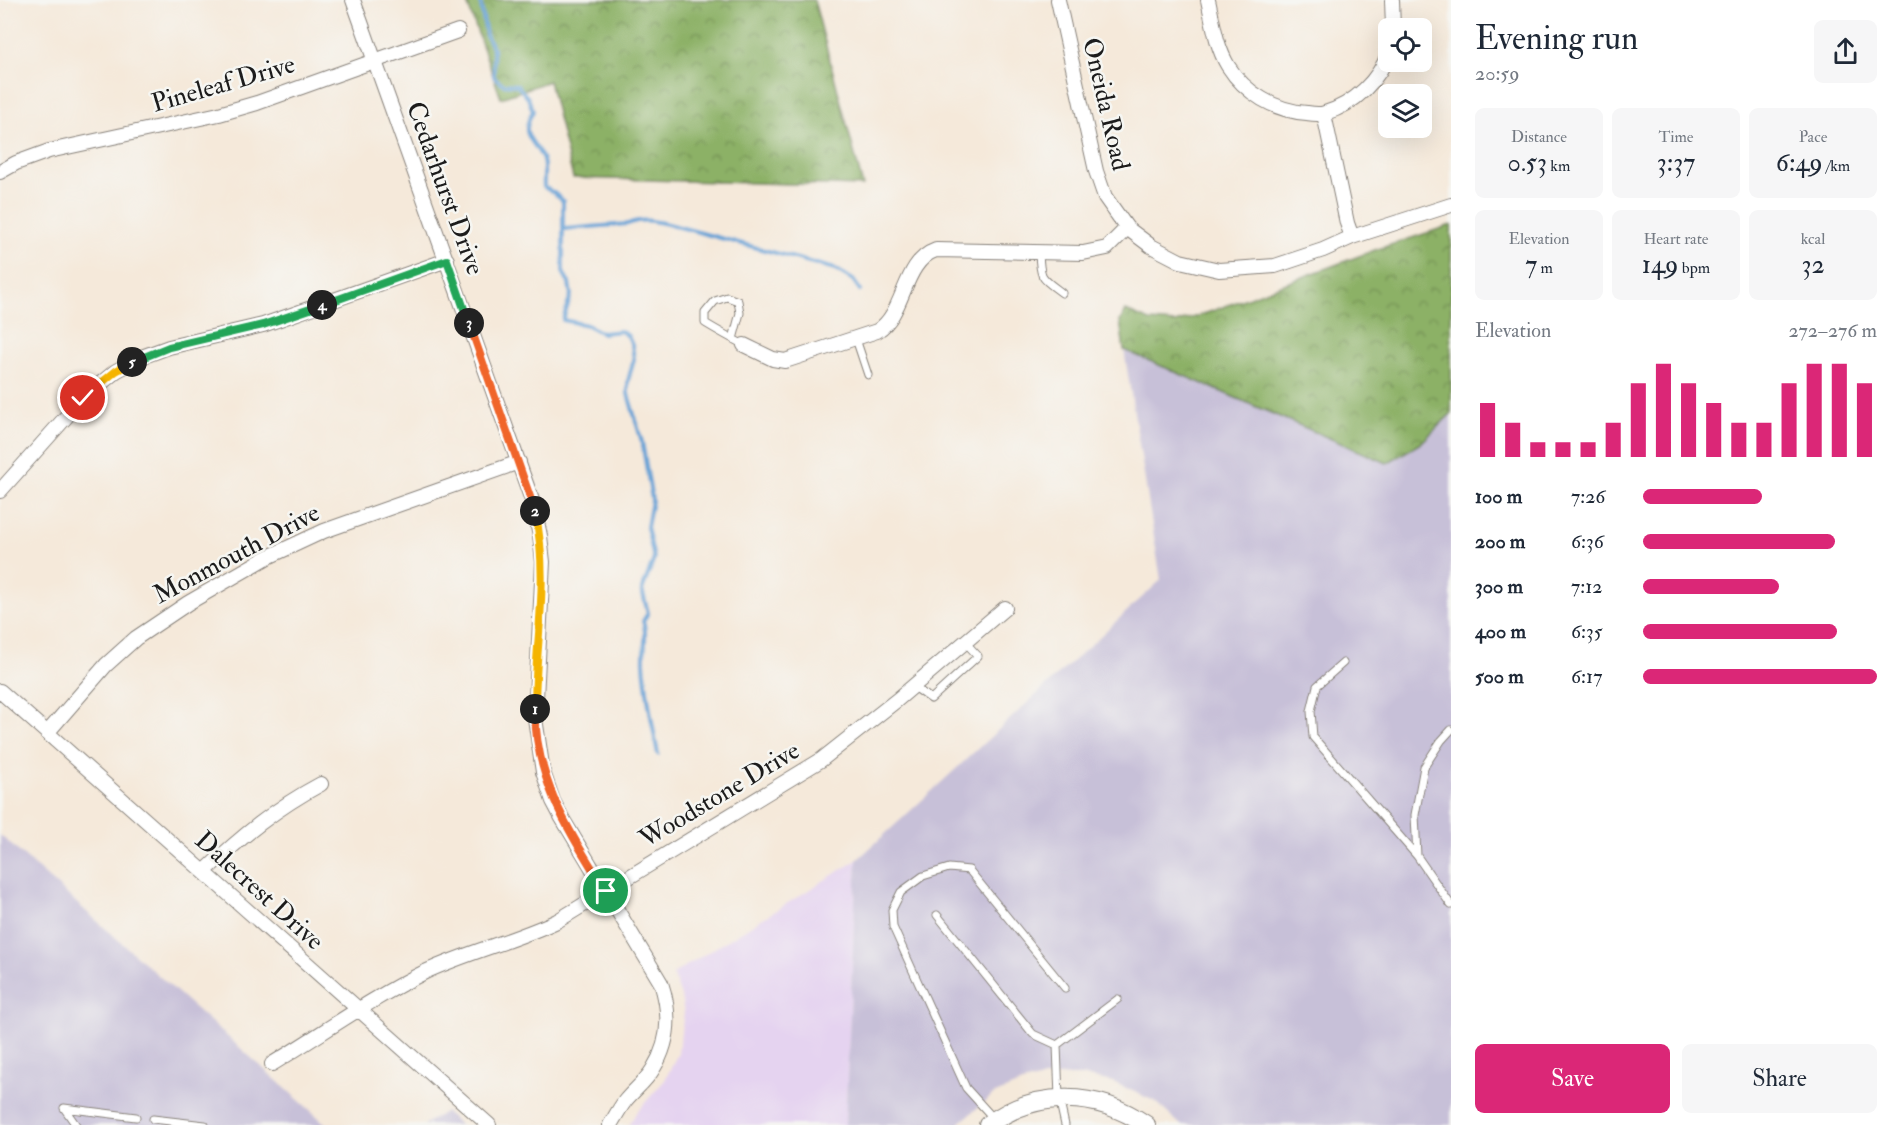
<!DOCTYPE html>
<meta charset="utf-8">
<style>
body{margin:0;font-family:"IM FELL Double Pica",serif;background:#f6f6f7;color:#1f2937;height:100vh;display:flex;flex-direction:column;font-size:22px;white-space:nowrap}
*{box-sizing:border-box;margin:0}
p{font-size:20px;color:#747a83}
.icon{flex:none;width:33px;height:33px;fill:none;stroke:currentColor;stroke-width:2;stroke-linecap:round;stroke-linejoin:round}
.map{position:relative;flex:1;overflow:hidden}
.panel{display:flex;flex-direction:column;background:#fff;width:450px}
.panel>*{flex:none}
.controls{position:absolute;left:1378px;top:18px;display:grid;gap:12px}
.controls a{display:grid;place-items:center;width:54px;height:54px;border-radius:9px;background:#fff;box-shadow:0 6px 24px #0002;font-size:30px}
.pin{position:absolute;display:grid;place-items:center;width:51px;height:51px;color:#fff;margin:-26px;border:3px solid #fff;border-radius:50%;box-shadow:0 2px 6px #0007}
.km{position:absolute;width:30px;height:30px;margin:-15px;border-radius:50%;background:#222;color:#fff;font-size:16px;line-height:30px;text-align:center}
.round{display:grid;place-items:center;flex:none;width:63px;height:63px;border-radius:9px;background:#f6f6f7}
.overview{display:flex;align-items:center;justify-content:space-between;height:102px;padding:0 24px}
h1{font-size:33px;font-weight:600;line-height:45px}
.metrics{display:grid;grid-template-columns:repeat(3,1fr);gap:9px;height:102px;padding:6px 24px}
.metrics div{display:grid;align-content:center;border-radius:9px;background:#f6f6f7;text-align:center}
.metrics b{font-size:26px;font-weight:600}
.metrics small{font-size:16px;font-weight:400}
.metrics p{font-size:16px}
.chart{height:168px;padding:12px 24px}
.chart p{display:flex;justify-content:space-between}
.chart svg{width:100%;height:108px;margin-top:6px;stroke:#db2777;stroke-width:6}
.action{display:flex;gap:12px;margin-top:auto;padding:12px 24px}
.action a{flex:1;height:69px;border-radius:9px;background:#db2777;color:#fff;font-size:24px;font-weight:600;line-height:69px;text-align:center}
.action a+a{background:#f6f6f7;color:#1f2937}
ul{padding:0 24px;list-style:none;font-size:20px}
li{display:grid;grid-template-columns:96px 72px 1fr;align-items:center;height:45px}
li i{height:15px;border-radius:8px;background:#db2777}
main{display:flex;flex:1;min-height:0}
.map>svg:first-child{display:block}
.built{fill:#e5d3f0}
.industrial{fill:#c7c0d8}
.forest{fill:url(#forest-crowns);stroke:#546641;stroke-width:1.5}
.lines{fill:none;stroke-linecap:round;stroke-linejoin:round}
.stream{stroke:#65a1d6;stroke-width:4}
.service-casing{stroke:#88827b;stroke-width:9}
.minor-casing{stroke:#88827b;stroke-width:16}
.tertiary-casing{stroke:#88827b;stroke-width:20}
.service{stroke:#fff;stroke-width:7}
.minor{stroke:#fff;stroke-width:14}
.tertiary{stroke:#fff;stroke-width:18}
.split-1-casing{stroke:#fff;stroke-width:12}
.split-2-casing{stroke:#fff;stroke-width:12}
.split-3-casing{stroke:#fff;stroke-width:12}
.split-4-casing{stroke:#fff;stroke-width:12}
.split-5-casing{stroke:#fff;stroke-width:12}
.split-6-casing{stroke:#fff;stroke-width:12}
.split-1{stroke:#f0652b;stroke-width:8}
.split-2{stroke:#f5b400;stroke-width:8}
.split-3{stroke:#f0652b;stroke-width:8}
.split-4{stroke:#22a559;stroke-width:8}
.split-5{stroke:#22a559;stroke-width:8}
.split-6{stroke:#f5b400;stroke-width:8}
.labels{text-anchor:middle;stroke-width:5;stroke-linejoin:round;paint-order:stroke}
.street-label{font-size:26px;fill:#1c1c1c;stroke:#f6f6f2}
</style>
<main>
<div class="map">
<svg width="1451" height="1125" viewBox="0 0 1451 1125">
<defs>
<pattern id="forest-crowns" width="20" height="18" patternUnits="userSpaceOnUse" patternTransform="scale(1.5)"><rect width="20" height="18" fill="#8cb166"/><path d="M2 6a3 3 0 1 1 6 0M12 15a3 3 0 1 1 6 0" fill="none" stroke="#728f53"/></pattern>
</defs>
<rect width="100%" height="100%" fill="#f6f6f2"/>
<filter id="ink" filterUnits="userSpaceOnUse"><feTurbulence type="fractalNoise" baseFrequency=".0167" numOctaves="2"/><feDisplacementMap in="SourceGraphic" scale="12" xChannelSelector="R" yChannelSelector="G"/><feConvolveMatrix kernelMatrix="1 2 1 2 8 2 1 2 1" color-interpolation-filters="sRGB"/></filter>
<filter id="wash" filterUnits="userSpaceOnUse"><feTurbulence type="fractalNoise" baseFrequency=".008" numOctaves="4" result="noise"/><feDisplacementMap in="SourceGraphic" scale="24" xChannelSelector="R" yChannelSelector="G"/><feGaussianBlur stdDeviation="1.35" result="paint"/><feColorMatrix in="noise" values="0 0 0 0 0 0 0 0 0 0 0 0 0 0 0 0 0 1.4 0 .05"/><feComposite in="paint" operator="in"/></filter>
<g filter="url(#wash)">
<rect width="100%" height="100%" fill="#f5e9da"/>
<!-- built -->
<path class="built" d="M857,860l-12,265h-216l7,-12 29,-33 13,-27 6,-40 -3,-17 -8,-22z"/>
<!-- industrial -->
<path class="industrial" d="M1124,350l263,113 34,-20 30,-29v711h-270l-27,-24 -41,-19 -30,-6h-31l-30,7 -29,12 -36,30h-112l12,-265 304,-280z
M0,835l327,290h-327z
M445,1112l15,13h-37z"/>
<!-- forest -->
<path class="forest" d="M466,0h348l49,186 -290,-8 -24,-97 -48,17z
M1451,225v189l-30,29 -34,20 -263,-113 -4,-29 6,-10 24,10 25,2 29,-9 171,-64z"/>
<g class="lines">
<!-- stream -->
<path class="stream" d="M480,0l6,35 7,14 1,28 9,7 14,1 11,13 5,13c-14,25 -1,26 9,47 4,7 1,21 2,29l10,6 9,8v71l6,11 2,12 -8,25 24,5 15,8 19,-2 7,5 4,9 2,14 -6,22v13l14,48 10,58 -5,27 7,32 -12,31 6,23 -5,8c5,14 0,27 1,42 2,31 8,61 14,91
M564,229l64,-5c15,-7 29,-2 44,1l163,44 18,11 7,10"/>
</g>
</g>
<g filter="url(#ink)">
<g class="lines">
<!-- service casing -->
<g class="service-casing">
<path id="service" d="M1039,252c1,27 2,25 23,41
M733,339l7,-26 -2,-12 -11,-4 -12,4 -10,12v10c13,8 26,15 39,22
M856,339l12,36
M1343,663l-26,23 -6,25 2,26 104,119
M913,686l18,13 47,-43 -13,-14
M1451,730l-10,11 -17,26 -9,48 2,41 34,49
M937,915l96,119 24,11 2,53 6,27
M1057,1045l61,-46
M153,1119l52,6
M995,1120l-29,-32 -73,-161 -1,-17 9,-18 22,-16 26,-8 20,2 96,118
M76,1125l-12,-17 72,9"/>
</g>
<!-- minor casing -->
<g class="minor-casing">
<path id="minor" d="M353,0l180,503 7,33 3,26 -8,156 8,54 10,29 9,17 99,165c10,30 9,59 -8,86 -7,12 -19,21 -28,32 -6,8 -10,16 -15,24
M1058,0l38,171 9,26 22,31 24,18 29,15 39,9 56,-4 48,-16 29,-13 99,-32
M1208,0c5,22 8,46 20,66 17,27 47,45 79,47 6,1 13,2 18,0 30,-9 54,-33 64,-61
M1392,0l1,28
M1324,114l23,109 5,14
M0,172l16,-9 33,-12 170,-37 38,-11 201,-72
M744,345l29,14 12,2 92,-30c29,-18 25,-69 59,-81l147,3 24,-5 20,-20
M0,491l83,-93 33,-27 28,-15 25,-9 94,-22 184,-65
M0,691l489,434
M47,733l59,-68 30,-27 52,-35 78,-45 58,-27 195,-69
M204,872c38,-36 72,-64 117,-88
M272,1064c51,-31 100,-66 153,-92 43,-20 89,-31 132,-51l264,-161 76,-60 108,-92"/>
</g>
<!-- tertiary casing -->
<g class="tertiary-casing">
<path id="tertiary" d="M988,1125c48,-36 109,-34 158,0"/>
</g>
<!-- service -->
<use href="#service" class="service"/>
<!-- minor -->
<use href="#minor" class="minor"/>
<!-- tertiary -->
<use href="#tertiary" class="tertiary"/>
</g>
</g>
<g class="lines" filter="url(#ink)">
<!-- split-1 casing -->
<g class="split-1-casing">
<path id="split-1" d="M535,709c0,73 35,123 71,182"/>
</g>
<!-- split-2 casing -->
<g class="split-2-casing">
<path id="split-2" d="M535,709c0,-69 15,-128 0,-198"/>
</g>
<!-- split-3 casing -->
<g class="split-3-casing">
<path id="split-3" d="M469,323l66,188"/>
</g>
<!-- split-4 casing -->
<g class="split-4-casing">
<path id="split-4" d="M322,305l125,-45 22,63"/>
</g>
<!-- split-5 casing -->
<g class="split-5-casing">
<path id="split-5" d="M132,362l37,-15 94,-22 59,-20"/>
</g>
<!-- split-6 casing -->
<g class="split-6-casing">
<path id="split-6" d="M83,398l33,-27 16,-9"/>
</g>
<!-- split-1 -->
<use href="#split-1" class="split-1"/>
<!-- split-2 -->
<use href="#split-2" class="split-2"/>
<!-- split-3 -->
<use href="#split-3" class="split-3"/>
<!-- split-4 -->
<use href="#split-4" class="split-4"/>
<!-- split-5 -->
<use href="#split-5" class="split-5"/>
<!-- split-6 -->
<use href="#split-6" class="split-6"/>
</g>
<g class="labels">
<!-- street labels -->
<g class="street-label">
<text transform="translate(223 83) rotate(-16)" y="9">Pineleaf Drive</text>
<text transform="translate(1107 104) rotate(77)" y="9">Oneida Road</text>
<text transform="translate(446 188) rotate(70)" y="9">Cedarhurst Drive</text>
<text transform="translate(236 553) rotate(-28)" y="9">Monmouth Drive</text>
<text transform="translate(719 794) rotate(-31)" y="9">Woodstone Drive</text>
<text transform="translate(260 890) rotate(42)" y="9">Dalecrest Drive</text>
</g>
</g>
</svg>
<div class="controls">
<a><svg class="icon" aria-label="locate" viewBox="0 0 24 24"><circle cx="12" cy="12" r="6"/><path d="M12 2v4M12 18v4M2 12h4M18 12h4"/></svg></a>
<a><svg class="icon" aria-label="layers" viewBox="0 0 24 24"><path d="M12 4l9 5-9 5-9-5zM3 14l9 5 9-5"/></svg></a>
</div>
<div class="pin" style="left:606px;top:891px;background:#1e9e55"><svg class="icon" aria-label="arrive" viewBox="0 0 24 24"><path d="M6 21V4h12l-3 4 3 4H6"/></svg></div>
<div class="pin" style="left:83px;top:398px;background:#d93025"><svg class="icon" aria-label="check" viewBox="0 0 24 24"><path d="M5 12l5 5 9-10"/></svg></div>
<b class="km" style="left:535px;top:709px">1</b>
<b class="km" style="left:535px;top:511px">2</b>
<b class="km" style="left:469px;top:323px">3</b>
<b class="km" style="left:322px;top:305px">4</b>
<b class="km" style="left:132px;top:362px">5</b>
</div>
<section class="panel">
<div class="overview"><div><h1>Evening run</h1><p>20:59</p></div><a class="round"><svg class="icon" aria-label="share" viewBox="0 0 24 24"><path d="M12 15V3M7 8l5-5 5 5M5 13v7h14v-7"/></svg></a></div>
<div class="metrics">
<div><p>Distance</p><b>0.53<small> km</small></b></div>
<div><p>Time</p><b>3:37</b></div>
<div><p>Pace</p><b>6:49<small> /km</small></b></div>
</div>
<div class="metrics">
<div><p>Elevation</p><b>7<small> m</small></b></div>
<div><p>Heart rate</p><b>149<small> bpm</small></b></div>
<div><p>kcal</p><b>32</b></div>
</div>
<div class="chart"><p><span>Elevation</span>272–276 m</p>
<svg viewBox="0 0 160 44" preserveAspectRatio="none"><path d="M5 44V22M15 44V30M25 44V38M35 44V38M45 44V38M55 44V30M65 44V14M75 44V6M85 44V14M95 44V22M105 44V30M115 44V30M125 44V14M135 44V6M145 44V6M155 44V14"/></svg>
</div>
<ul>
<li><b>100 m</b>7:26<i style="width:51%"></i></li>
<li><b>200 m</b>6:36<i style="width:82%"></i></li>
<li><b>300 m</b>7:12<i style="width:58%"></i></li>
<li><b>400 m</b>6:35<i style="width:83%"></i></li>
<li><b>500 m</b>6:17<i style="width:100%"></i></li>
</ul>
<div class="action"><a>Save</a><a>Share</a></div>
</section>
</main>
